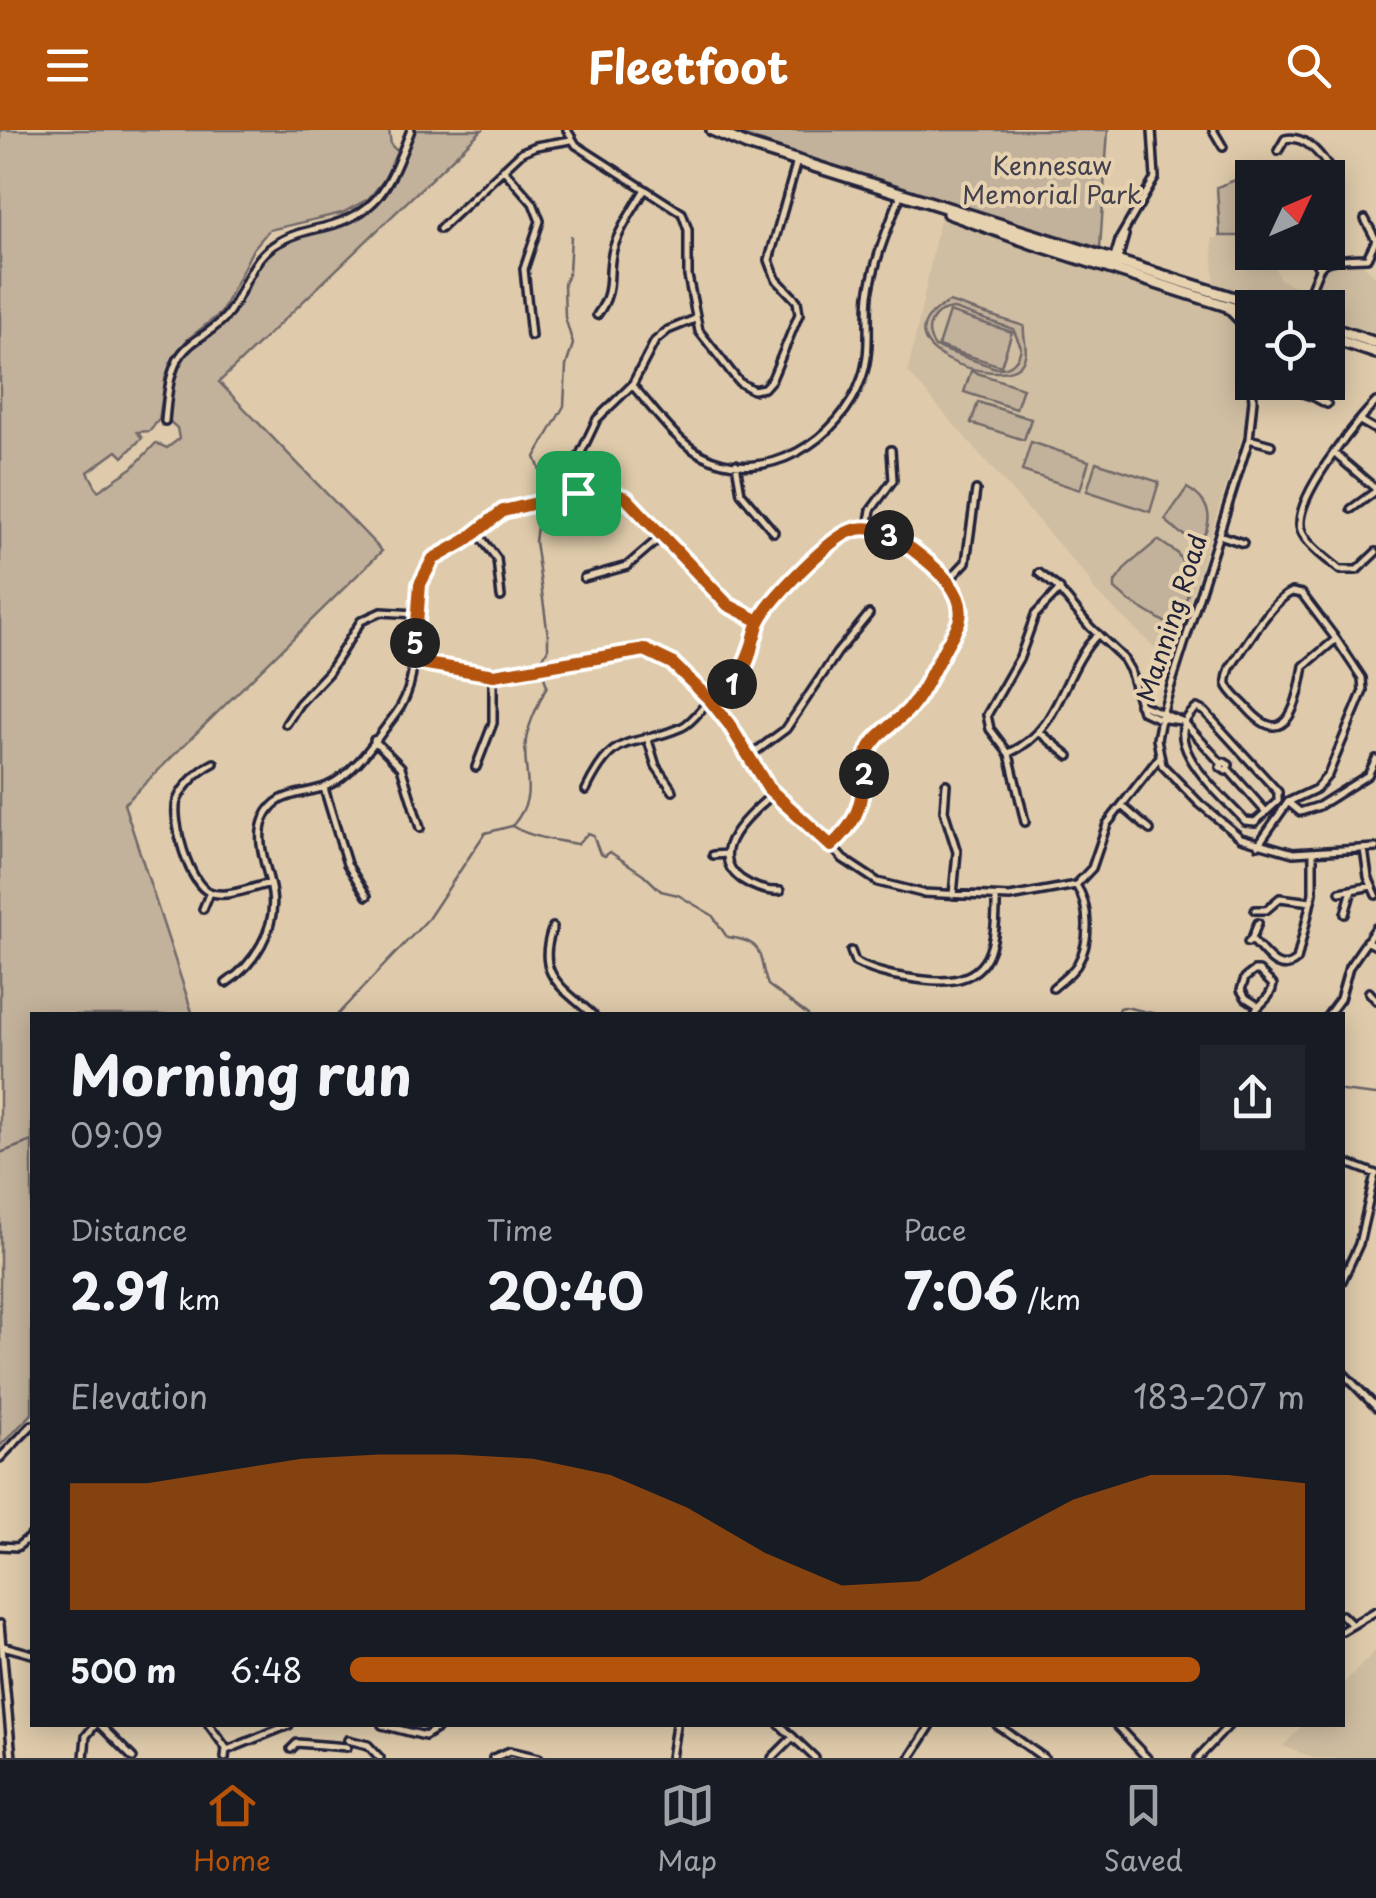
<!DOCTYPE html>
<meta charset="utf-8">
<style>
body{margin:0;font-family:"Playpen Sans",sans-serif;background:#20242c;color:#f1f3f6;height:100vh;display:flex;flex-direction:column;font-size:38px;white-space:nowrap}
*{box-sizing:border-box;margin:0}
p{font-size:32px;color:#9ea1a6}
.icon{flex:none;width:55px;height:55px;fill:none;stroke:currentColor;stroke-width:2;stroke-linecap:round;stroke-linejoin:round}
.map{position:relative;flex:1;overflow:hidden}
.side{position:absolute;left:30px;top:882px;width:1315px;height:715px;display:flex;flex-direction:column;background:#171b24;border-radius:0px;box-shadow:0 5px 25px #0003}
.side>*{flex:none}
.needle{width:65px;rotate:46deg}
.tools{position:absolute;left:1235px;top:30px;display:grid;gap:20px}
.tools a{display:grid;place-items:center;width:110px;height:110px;border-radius:0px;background:#171b24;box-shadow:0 5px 25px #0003;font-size:50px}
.pin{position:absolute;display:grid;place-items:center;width:85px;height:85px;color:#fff;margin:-42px;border-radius:20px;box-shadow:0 5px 15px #0006}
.km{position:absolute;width:50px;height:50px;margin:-25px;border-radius:50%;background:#222;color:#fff;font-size:28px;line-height:50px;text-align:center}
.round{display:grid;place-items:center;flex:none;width:105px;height:105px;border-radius:0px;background:#20242c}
.head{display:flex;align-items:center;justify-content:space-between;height:170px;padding:0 40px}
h1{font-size:55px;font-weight:700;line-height:75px}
.stats{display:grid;grid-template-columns:repeat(3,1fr);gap:15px;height:170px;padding:10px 40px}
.stats div{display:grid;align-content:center}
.stats b{font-size:50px;font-weight:700}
.stats small{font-size:28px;font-weight:400}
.stats p{font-size:28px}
.chart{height:280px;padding:20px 40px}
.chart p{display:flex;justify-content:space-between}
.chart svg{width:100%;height:180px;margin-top:10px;fill:#b45309;opacity:.7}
ul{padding:0 40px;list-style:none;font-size:32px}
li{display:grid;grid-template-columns:160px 120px 1fr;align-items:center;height:75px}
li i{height:25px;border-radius:12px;background:#b45309}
header{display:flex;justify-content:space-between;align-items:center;height:130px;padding:0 40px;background:#b45309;color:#fff;font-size:45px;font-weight:700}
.dock{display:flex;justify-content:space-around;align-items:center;height:140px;border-top:2px solid #363941;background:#171b24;font-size:28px;color:#9ea1a6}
.dock a{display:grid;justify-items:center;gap:5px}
.dock .selected{color:#b45309}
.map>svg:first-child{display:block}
.built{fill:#d0bea2}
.green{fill:#c3b29b;stroke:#726a6b;stroke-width:2.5;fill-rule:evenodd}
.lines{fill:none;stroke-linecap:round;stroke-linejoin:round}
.stream{stroke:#6a6266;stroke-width:2.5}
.minor-casing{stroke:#22223b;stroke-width:12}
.highway-casing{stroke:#22223b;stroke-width:16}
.minor{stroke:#e7d2b0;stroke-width:5}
.highway{stroke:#e7d2b0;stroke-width:9}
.route-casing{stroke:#fff;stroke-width:20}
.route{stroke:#b45309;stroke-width:12}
.labels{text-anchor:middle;stroke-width:8;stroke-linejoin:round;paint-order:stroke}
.park-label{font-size:25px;fill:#423f4e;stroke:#e7d2b0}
.street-label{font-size:25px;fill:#22223b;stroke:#e7d2b0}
</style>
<header><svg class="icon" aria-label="menu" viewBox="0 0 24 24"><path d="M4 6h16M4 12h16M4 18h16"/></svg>Fleetfoot<svg class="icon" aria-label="search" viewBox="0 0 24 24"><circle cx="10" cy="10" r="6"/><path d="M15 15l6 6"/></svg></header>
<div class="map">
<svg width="1376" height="1628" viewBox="0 0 1376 1628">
<rect width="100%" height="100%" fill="#dfcbab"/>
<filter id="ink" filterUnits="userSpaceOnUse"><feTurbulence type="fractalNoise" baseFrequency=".01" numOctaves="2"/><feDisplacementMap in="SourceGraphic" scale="20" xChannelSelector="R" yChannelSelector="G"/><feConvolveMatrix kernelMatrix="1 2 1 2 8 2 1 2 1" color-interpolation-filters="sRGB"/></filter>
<g filter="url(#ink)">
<!-- built -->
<path class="built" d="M941,84l180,66 106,31 10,11 8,45 3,50 -78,245 -76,-72 -6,-12 -180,-206z
M1252,107v15l19,1 8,26 31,14 16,-32 35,1 15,15v60l-48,-16v-13l-42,-1 -72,-24 -2,-45z
M1376,1520v108h-62l-31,-12 20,-21h39l1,-41z"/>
<!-- green -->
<path class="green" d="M0,0h389l2,15 6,6 -12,28 -17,20 -26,14 -73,17 -16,19 -32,64 -33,26 -11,14 -11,22 -7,44 -9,12 -13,1 5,6 -19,19 -6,-6 -29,21 10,19 34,-23 24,-25 11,5 12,-9 -2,-11 -10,-9c2,-14 2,-32 7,-45 10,-27 35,-36 52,-55 21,-22 25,-58 52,-75 17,-10 39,-13 59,-18 48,-13 62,-53 77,-96h68l-263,252 163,169 -258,253 69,211h-161v399l-32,32z
M729,0h379l-8,118 -271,-82z
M1246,46l6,21v39h-32l-3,-49z
M949,172l75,24c-2,13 7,25 -3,38 -21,27 -152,-19 -72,-62zM954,179l59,20 8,18c-2,14 -11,22 -25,21l-61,-21c-13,-18 -3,-37 19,-38z
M949,182l63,20 -11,34 -63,-20z
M971,241l52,17 -7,21 -52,-17z
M978,272l53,17 -7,21 -53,-17z
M1031,312l58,19 -9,29 -58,-19z
M1096,332l63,20 -9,30 -63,-21z
M1187,358c23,13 28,32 13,53l-20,-8 -15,-13z
M1158,410l19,13 15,23 -6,25 -18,23 -39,-23 -14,-12v-7l12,-16z"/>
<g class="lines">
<!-- stream -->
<path class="stream" d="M539,366l3,-21 -7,-18 29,-51 2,-40 7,-22 -8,-27 -1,-33 5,-12 2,-36
M540,377l-5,34 13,95v12l-6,12
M513,695c27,-32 8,-51 13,-85 3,-18 13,-37 21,-54l-4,-12
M337,885l91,-96 57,-86 27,-7c17,11 46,15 66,18l10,-11 5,2 7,19 5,2 5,-4 33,22 18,17 17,4 34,20 15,22c41,5 29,17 41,48l40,30
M1116,885l3,-7 6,-1 36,8
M1342,961l34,4
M0,1023l32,-12"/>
<!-- minor casing -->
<g class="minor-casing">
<path id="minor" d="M567,0l9,15 106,68 6,17v46l11,55 40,51 14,8 11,-2 8,-9 27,-65 -2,-13 -21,-22 -7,-19 28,-99
M1213,0l10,17
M1278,21l7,-12c18,-4 33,12 42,26l1,20
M503,39l30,34 7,18 -16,48 7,67
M440,99l82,-77 14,-6 35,-6
M1308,122l10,14
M1113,131l7,-23 35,-60 -3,-48
M1117,133l8,-28
M1301,178c27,-45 4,-49 66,-50l9,-18 -11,-21
M597,185c20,-27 8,-41 17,-69 7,-20 21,-39 31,-57
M1246,194l7,76 -4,39 -87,275 -5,25 5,26 38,39 41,34 52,15 83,-5
M1268,252l44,14 15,8
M632,255c21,23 42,55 70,70 63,33 139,-16 160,-77 10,-28 4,-55 7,-83 5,-35 20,-70 33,-103
M1376,272c-21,21 -85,99 -75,128 6,16 26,29 39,40h17l19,-18
M165,291c2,-19 3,-42 12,-60 12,-23 36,-27 50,-46 17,-22 22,-54 47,-70 15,-10 32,-14 50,-18 59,-15 66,-46 87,-97
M1360,291l16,9
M1249,309l22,6
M1335,324l41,35
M736,334l5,29 33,39
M578,363l-2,-30 21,-44 35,-34 23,-44 13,-11 27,-11
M1351,379l25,-18
M868,397l3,-17 22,-30 -2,-30
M477,402l20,27 4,38
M1219,405l24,8
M1039,443l17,13 34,41 33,31 7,12 12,41 15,7 25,3
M584,448l43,-12 36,-31
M947,452l19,-20 10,-72
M1292,462l10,2 34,45 -32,27c-6,33 -16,88 -56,43 -6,-7 -19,-17 -21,-25 -1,-4 2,-13 3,-16 14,-20 42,-68 62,-76z
M413,531l80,14 138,-24 28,3 13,9 48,49 53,82 42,34 28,31 35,23 44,11 88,4 66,-12 16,-17 15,-44 51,-65
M1139,574l45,18 37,41
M1197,578l8,4 73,80v9l-23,21 -10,-1c-22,-25 -92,-81 -48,-113z
M286,594l13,-20 29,-31 33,-52 20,-9 36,2
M1039,602l30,24
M647,607l9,29 17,25
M374,610l27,27 19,61
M1009,623c53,-23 52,-82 89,-119
M748,627l38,-28 51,-76 32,-39
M1224,632l5,3 -3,6 -6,-4z
M214,633c-14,7 -31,22 -37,38 -6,19 12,83 32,91 17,7 44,-5 61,-9
M476,637l17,-44v-48
M1228,639l38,43
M946,654l-2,27 13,41 -4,43
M324,658l23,76 20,32
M586,660c30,-62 44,-40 96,-63 12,-6 18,-18 28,-27 7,-7 17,-11 25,-18 17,-17 15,-43 26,-63 11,-22 64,-75 86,-87 38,-19 109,43 114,80l-42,83 -10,14 -28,24 -13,18 -11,65 -4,9 -22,21
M773,664c-22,19 -69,58 -32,85 12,8 25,13 39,12
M1288,672l12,10 19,-6 49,-31 8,-16
M1122,676l28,24
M1025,692l-16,-68 -19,-25 -3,-14 33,-58 15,-42 25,-26
M1258,715l30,-43 28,-13 12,-14 35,-84 -1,-13 -26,-39
M1364,719l4,28 8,18
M713,725l14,-1
M1340,762l32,-6
M203,779l7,-17
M1255,780h11l14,-12 31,4
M1345,784l7,-24
M553,797c-18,47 7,59 40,88
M1252,808l6,-15
M1366,811l10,5
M1248,812l3,-3c14,12 26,38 46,21l16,-67v-39
M851,821l4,11c23,12 44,15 69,18 63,8 73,-28 72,-82
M226,853c28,-18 51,-55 46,-89 -3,-24 -18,-51 -8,-75 12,-29 39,-23 63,-33 28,-12 50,-48 68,-71 32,-41 10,-95 27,-140 7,-19 24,-23 40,-32 15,-9 26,-25 42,-32 21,-10 82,-24 104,-20 10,2 18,6 26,13l94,101 31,16
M1053,858c8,-7 18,-14 24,-23 14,-23 13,-59 -1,-80
M1369,862l7,8
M1253,885c5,-12 18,-15 20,-30l-14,-14h-5l-9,7 -4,12 5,8 11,7
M1328,885l12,-16 9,-32 27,-39
M1342,1031l34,13
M1342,1151l17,-37 16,-70
M1342,1242l34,35
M0,1328l32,-33
M0,1416l17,1 15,-12
M1342,1485l10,10
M0,1494l12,134
M1342,1501l34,-20
M3,1516l29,8
M100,1595l33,33
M209,1595l17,23 -1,10
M382,1595l43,11 17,-11
M780,1595l35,33
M997,1595l47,33
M1116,1595l31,33
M348,1610l20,5 12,13
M291,1619l6,-6 50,4
M227,1620l62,-25
M84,1628l2,-22 9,-11
M493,1628l17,-7 29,7
M671,1628l5,-33
M772,1628l21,-21
M910,1628l21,-33
M1198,1628l31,-33"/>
</g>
<!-- highway casing -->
<g class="highway-casing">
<path id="highway" d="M712,0l35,15 519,163
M948,83l86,31 218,70
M1230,179l16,16
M1328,197l48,16
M1328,207l48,16"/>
</g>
<!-- minor -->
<use href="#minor" class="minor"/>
<!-- highway -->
<use href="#highway" class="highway"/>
</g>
</g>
<g class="lines" filter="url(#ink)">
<!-- route casing -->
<g class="route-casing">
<path id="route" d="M578,363l24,-3 24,8 102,107 31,16c-11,40 -15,54 -49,79l19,24 39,64 63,58c22,-20 30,-35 32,-65 1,-9 1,-21 5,-30 9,-19 29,-28 42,-43 13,-15 21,-35 31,-52 5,-11 13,-22 18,-34 10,-29 -26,-57 -46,-72 -18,-13 -40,-28 -62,-19 -21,7 -82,69 -91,89 -6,11 -7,25 -11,37 -7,21 -22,31 -39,43l-38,-37 -27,-13 -151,25 -80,-13 6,-78 13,-25 32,-18 38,-30 75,-18"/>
</g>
<!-- route -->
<use href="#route" class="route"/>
</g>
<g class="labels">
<!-- park labels -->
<g class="park-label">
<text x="1052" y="45">Kennesaw<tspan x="1052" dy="29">Memorial Park</tspan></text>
</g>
<!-- street labels -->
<g class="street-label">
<text transform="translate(1172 488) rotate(-72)" y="9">Manning Road</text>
</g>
</g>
</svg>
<div class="tools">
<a><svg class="needle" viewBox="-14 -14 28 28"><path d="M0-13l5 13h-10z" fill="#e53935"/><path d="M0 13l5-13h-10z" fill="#9ea1a6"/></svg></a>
<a><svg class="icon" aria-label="locate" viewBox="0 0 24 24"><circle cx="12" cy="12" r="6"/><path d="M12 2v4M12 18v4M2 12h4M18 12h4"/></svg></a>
</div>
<div class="pin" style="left:578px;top:363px;background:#1e9e55"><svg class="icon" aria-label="arrive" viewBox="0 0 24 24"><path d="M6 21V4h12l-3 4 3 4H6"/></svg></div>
<b class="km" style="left:732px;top:554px">1</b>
<b class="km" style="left:864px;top:644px">2</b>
<b class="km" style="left:889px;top:405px">3</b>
<b class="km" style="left:415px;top:513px">5</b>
<section class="side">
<div class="head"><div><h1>Morning run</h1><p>09:09</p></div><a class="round"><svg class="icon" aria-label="share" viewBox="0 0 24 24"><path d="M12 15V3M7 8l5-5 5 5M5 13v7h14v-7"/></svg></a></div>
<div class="stats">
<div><p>Distance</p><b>2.91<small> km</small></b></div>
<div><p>Time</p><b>20:40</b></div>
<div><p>Pace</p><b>7:06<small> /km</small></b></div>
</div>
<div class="chart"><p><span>Elevation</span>183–207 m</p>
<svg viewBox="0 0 160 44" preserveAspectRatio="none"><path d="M0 44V13L10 13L20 10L30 7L40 6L50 6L60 7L70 11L80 19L90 30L100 38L110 37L120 27L130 17L140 11L150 11L160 13V44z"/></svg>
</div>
<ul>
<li><b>500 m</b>6:48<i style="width:89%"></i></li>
</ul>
</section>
</div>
<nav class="dock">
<a class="selected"><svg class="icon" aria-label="home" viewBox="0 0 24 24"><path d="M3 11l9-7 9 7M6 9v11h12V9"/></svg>Home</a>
<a><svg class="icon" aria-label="map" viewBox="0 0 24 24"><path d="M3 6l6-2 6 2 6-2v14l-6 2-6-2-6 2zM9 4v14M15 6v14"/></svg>Map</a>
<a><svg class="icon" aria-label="saved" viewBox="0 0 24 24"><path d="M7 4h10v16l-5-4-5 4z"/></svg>Saved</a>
</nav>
